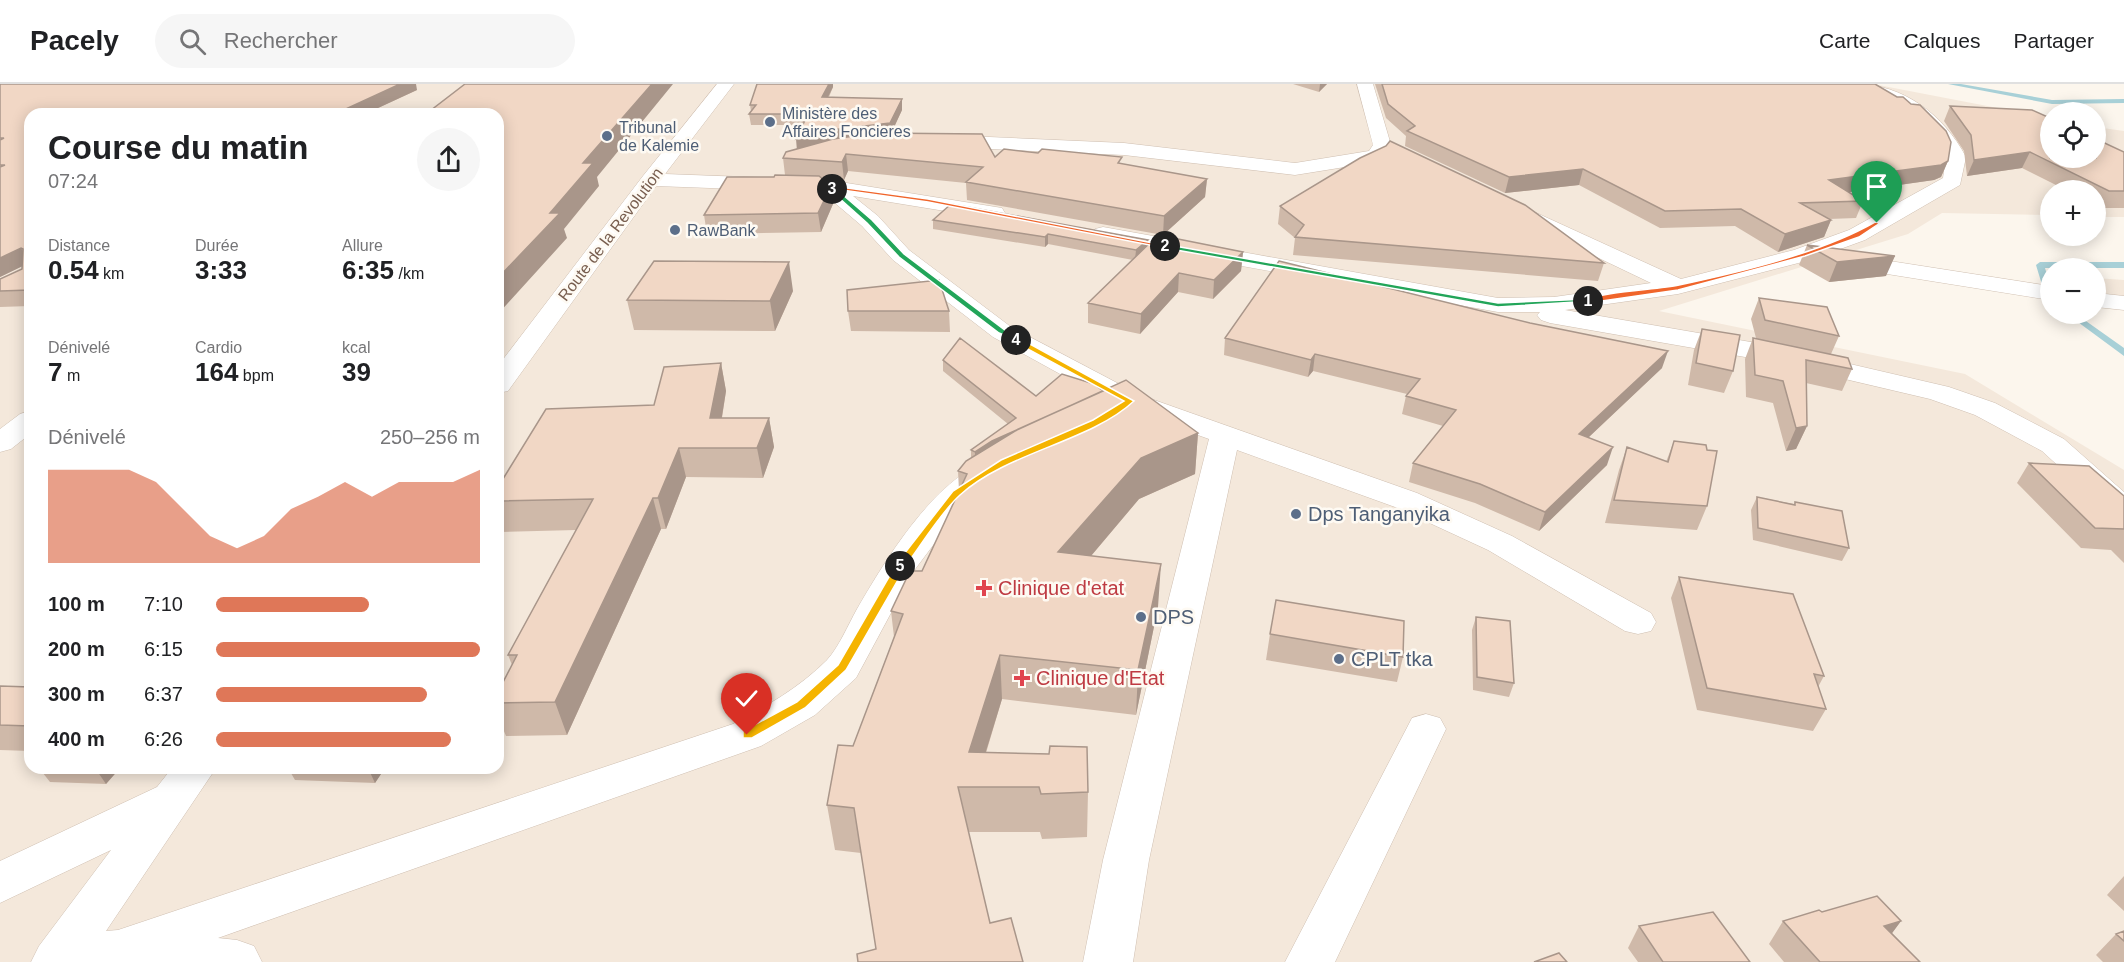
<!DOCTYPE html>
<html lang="fr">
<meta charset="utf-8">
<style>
body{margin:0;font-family:Arial,sans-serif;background:#f6f6f6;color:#202124;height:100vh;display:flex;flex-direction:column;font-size:22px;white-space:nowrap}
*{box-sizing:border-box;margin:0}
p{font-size:20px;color:#757577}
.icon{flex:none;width:33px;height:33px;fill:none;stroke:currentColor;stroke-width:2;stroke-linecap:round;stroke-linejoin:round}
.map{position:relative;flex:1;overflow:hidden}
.panel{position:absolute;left:24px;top:24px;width:480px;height:666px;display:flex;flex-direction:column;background:#fff;border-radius:18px;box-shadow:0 3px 15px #0003}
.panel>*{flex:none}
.buttons{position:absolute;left:2040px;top:18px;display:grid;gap:12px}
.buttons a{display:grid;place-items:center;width:66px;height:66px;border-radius:50%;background:#fff;box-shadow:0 3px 15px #0003;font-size:30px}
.pin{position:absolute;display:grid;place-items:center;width:51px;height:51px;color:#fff;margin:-62px -26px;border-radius:50% 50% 50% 0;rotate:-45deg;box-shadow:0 0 6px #0007}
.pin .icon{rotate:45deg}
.km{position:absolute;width:30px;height:30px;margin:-15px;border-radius:50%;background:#222;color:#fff;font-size:16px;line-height:30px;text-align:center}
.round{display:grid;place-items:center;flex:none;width:63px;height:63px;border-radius:32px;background:#f6f6f6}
.headline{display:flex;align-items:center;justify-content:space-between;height:102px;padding:0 24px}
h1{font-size:33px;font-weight:700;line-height:45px}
.metrics{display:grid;grid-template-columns:repeat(3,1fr);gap:9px;height:102px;padding:6px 24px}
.metrics div{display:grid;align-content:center}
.metrics b{font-size:26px;font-weight:700}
.metrics small{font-size:16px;font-weight:400}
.metrics p{font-size:16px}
.chart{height:168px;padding:12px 24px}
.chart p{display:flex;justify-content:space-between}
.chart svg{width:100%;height:108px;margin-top:6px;fill:#df7758;opacity:.7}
ul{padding:0 24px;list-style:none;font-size:20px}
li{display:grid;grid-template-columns:96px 72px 1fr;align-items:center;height:45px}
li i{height:15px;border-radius:8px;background:#df7758}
header{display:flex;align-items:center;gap:36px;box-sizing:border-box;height:84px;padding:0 30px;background:#fff;border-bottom:2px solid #e0e0e0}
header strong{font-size:28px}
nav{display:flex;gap:33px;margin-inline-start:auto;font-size:21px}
.search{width:420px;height:54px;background:#f6f6f6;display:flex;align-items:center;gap:15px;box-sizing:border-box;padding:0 21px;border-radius:33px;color:#757577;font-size:22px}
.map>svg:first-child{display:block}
.residential{fill:#f4e8db;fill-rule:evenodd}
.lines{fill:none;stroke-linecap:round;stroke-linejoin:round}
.stream{fill:#a8d0d7;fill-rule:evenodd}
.minor-casing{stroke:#cfbfb1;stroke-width:1}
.minor{fill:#fff;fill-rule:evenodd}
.wall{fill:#cfb9a9}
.shaded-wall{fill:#a9968a}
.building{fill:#f1d7c5;stroke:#a9968a;stroke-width:1.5}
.split-1{fill:#f0652b;stroke:#fff;stroke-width:1.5}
.split-2{fill:#22a559;stroke:#fff;stroke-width:1.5}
.split-3{fill:#f0652b;stroke:#fff;stroke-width:1.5}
.split-4{fill:#22a559;stroke:#fff;stroke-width:1.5}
.split-5{fill:#f5b400;stroke:#fff;stroke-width:1.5}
.split-6{fill:#f5b400;stroke:#fff;stroke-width:1.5}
.service-dot{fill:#5c6f8a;stroke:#fefaf3;stroke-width:2}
.health-dot{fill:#e0444e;stroke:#fefaf3;stroke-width:2}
.labels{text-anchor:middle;stroke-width:5;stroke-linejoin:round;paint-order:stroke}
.far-service-label{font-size:16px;fill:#4e5e75;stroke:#fefaf3;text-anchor:start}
.far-street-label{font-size:16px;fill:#785e4f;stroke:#fefaf3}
.service-label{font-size:20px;fill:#4e5e75;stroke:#fefaf3;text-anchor:start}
.health-label{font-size:20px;fill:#be3a42;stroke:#fefaf3;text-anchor:start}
</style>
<header>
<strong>Pacely</strong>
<div class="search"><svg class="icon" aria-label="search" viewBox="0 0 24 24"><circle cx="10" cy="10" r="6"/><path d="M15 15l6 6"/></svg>Rechercher</div>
<nav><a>Carte</a><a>Calques</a><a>Partager</a></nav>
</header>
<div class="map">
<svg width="2124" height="878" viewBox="0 0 2124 878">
<rect width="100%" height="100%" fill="#fcf6ed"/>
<!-- residential -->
<path class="residential" d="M0,0h1873l177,34v40h46v-31l28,4v86h-28v-27h-46v25l-108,-2 -34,21 -249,77 306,63 159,96v492h-2124zM30,30h468v654h-468z
M2096,194l28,2v27l-28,-22z"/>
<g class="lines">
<!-- stream -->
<path class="stream" d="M1948,0h13l91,16 72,-1v4l-72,1z
M2124,178v6h-79l5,17v16l-4,-3 -10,-33 4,-3z
M2067,230h9l48,34v8z"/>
<!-- minor casing -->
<g class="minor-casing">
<path id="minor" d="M717,0h17l-69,90 163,6 174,28 3,5 -3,5 -8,1 -141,-23 25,20 31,34 102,77 129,68 277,98 95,43 139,77 5,9 -5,9 -13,3 -13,-3 -137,-81 -93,-43 -158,-57 -88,410 -16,102h-50l20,-102 106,-421 -89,-32 -127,-70 -100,-77 -31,-34 -40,-34 -166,-6 -148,205 -10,2v-27l145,-190z
M1357,0h16l18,61 -8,15 -7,2 -81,13 -171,-20 -181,-8 -9,-6 9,-6 181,8 171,20 74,-12 4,-6z
M1856,0c47,0 88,31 110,73l-6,28 -95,55 -55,20 -132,34 -113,16 203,35 181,42 46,16 69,36 60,53v27l-11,-3 -71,-65 -67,-36 -45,-16 -162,-38 -218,-38 -9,-3 -4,-5 3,-3h-42l-395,-71 -8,-2 -3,-5 3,-5 8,-2 395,71 56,-1 97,-14 -140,-67 -3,-5 3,-5 8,-1 162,74 113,-29 55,-20 94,-52 3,-21 -5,-12 -32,-34z
M1845,170l205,32v14l-213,-34 -4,-5 4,-5z
M2096,209l28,3v14l-28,-3z
M30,327v23l-19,15 -11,3v-23l20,-15z
M997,374l11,2 4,7 -4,7 -41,26 -54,72 -57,106 -41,37 -54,31 -543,192 19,2 17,6 8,16h-231l8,-16 72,-96 -111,53v-42l157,-74 15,-19h44l-110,163 12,-1 615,-206c34,-18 66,-36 94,-64 12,-13 21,-35 30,-51 29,-50 81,-137 140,-151z
M1426,630l14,4 6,11 -111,233h-50l127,-244z"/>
</g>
<!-- minor -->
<use href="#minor" class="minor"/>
</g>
<!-- wall -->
<path class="wall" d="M0,0l417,6 -52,24h-335v192l-30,1v-28l22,-10v-3l-22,11z
M757,0h76v3l-4,10 73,13 -11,23 104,24 127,7 85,15 -2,18 -42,38 -196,-35 -1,-17 -118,-12 -4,9 -22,-1 11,25 -12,28 -114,2 -3,-19 70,-38 11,-2 -2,-17 14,-9 6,-24h-52l-2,-11 2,-3 -1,-6z
M1293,0h34l-8,8z
M1375,0h500l73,77 -7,16 -7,3 -85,12 14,9 -7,17 -27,1 2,1 -7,17 -46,15 -43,-26 -75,2 -81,-43 -74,8 -100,-47 1,-10 -20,-18z
M1950,22l174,46v56h-24l-4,-2v-16h-30l-44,-22 -55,8 -3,-25 -20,-30z
M1280,122l324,57 -6,18 -305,-26 2,-17 -17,-14z
M933,136l215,20 -1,5 96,7 -2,19 -28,28 -35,-7 -38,42 -52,-11v-20l45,-43 -85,-16 -3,3 -112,-18z
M1807,161l79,31 -57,6 -30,-17z
M793,207l-18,40 -141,-1 -7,-30z
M1759,214l80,38 -8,18 21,15 -10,22 -36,-8 1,43 -11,23 -10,2 -13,-48 -27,-6 -1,-38 8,-21h3l-5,-19z
M848,227h101l1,21 -99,-1z
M1702,245l31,42 -9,22 -36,-8 6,-35z
M1225,254l437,30 -73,69 18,28 -68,66 -64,-28 -66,-21 4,-19 30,-37 -41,-12 4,-18 1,-2 -94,-23 -5,6 -84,-22z
M943,276l93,36 67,-5 95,42 -3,41 -56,25 -48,57 67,51 -22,108 -134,-16 -16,54 102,39 -1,45 -45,2 -2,-7h-71l-93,117 -15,-96 -26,-3 -8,-45 26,-59 41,-109 -3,-26 31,-40 37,-80 -1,-20 13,-13v-8l37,-26 -65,-53z
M721,279l5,28 -4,27h47l5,29 -11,31 -77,-1 -20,52h-5l-94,206 -61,1 -8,-19v-25l14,-27 -4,-10 68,-125 -76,2 -2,-7v-38l156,-82z
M1674,357l33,65 -10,24 -92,-7 14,-53 8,-23 39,15z
M2029,379l95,33v67l-13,-13 -30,-2 -64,-65z
M1757,413l37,7 1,-2 54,46 -7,13 -89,-21 -2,-30z
M1679,493l145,99 -6,11 8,22 -13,22 -116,-21 -26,-112z
M1476,533l38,66 -5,14 -36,-7 -1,-60z
M1270,550l133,23 -6,25 -131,-22z
M0,602l30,1v64l-30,-1z
M39,684h81l-14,16 -56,-2z
M288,684h97l-10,15 -80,-3z
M2124,792v35l-17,-16z
M1822,828l79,9 -9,12 28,29h-136l-15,-18 14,-23z
M1639,842l111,36h-112l-10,-14z
M2124,847v31h-21l-7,-7 20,-21z"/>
<!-- shaded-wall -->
<path class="shaded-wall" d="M400,0h16l1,6 -52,24h-30z
M652,0h21l-76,93 2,9 -35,43 3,9 -69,76v-36l52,-65 33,-50z
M829,0h4v3l-10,20 -1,-10z
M1320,0h7l-8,8z
M902,15v11l-11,24 -94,17 -1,-12z
M2030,68l-8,16 -55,8 7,-16z
M846,70l2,17 -4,9 -2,-18z
M1948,77l-7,16 -7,3 -112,16 7,-16z
M1583,85l-4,16 -74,8 4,-16z
M1207,95l-2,18 -42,38 1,-19z
M831,102l2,18 -12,28 -3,-19z
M1831,136l-7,17 -46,15 7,-18z
M1048,150v10l-3,3v-10z
M1148,156l-1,10 -12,10 1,-10z
M21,164l8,15 -29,14v-19z
M1243,168l-2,19 -28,28 1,-19z
M1895,172l-9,20 -57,6 8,-20z
M789,178l4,29 -18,40 -5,-30z
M1179,189l-1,19 -38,42 1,-20z
M1668,267l-6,17 -89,84 6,-18z
M1315,270l-2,17 -5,6 3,-17z
M721,279l5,28 -9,56 -7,-29z
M1085,317l-110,63v-12l17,-11z
M769,334l5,29 -11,31 -6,-30z
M1807,342l-11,23 -10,2 10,-23z
M1198,349l-3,41 -56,25 -81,96v-43l83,-94z
M1613,363l-6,18 -68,66 6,-19z
M679,364l7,29 -20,52 -8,-31z
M653,414l8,31 -94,206 -12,-33z
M1161,480l-3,43 -22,108 2,-45z
M1000,571l2,44 -27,88 -6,-35z
M95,684h25l-14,16z
M368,684h17l-10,15z
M1901,837l-17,23v-18z"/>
<!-- building -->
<path class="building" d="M0,0h400l-65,30h-305v176l-30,1v-12l22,-10 1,-20 -2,-1 -21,10v-91l5,-2h-5v-25l4,-2h-4z
M465,0h187l-69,79h10l-43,50h10l-62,65v-164h-72z
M757,0h72l-7,13 80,2 -12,24 -59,7 -35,9 12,-25h-59l7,-9h-6z
M1382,0h493l22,13h6l8,7 9,1 26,26 5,11 -3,19 -7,4 -112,15 34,21 -63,2 31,17 -46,14 -44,-25 -76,2 -82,-42 -74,8 -102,-46 8,-5 -27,-22z
M1950,22l82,4 18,8v40h46v-19l28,13v39h-15l-79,-39 -56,8 -3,-25z
M876,49l106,1 13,23 9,-8 34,4 4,-4 80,8 -4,6 89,16 -43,37 -198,-34 17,-15 -137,-13 -4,8 -59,-4 3,-6 47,-13z
M1390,57l135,64 79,58 -309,-26 9,-12 -24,-19 80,-48 26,-12z
M775,91l44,1 12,10 -13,27 -114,2 23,-38h47z
M951,120l197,36 -12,10 -88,-16 -3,3 -112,-17z
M1158,151l85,17 -29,28 -35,-7 -38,41 -53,-11z
M1807,161l88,11 -58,6z
M654,177l135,1 -19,39 -143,-1z
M1279,177l251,62 138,28 -89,83 34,13 -68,65 -65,-28 -67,-21 43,-53 -50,-14 14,-17 -105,-25 -4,6 -86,-22z
M939,196l10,31h-101l-1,-21z
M1759,214l68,9 12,29 -74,-16z
M1702,245l38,6 -7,36 -37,-8z
M960,254l76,58 26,-22 32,10 9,7 -111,50 -17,11 -4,-2 45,-32 -73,-58z
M1753,254l95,20 4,11 -46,-9 1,66 -11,2 -13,-47 -28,-6z
M721,279l-11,55h59l-12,30h-78l-21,50h-5l-98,204 -57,1v-11l19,-37h-9l85,-156 -95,2v-14l48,-78 108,-4 10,-38z
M1126,296l72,53 -57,25 -83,94 103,12 -23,106 -138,-15 -31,97 80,2 1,-8 37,1 1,45 -47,2 -2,-7h-81l32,136 21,-5 12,44h-165l-1,-8 19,-5 -22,-141 -27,-3 11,-60 15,1 50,-132 -12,-3 19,-40h12l45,-97 -9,-3 8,-10 49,-30z
M1674,357l32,4 1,5 10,1 -10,55 -93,-6 13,-53 41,15z
M2029,379l60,3 35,30v33l-29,-1z
M1757,413l38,8v-3l47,9 7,37 -91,-20z
M1679,493l114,17 31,82 -10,-2 12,35 -119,-21z
M1276,516l128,21 -1,36 -133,-23z
M1476,533l34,4 4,62 -37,-6z
M0,602l30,1v39l-30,-1z
M1877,812l24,25 -17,5 36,36h-100l-37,-41 36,-11 3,2z
M1713,828l37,50h-87l-24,-36z
M2124,847v10l-8,-7z
M1559,869l8,9h-33z"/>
<!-- split-1 -->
<path class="split-1" d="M1875,138l5,1 -21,14 -54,19 -127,34 -90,13 -3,-2c17,-10 71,-11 94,-16 61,-13 142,-32 196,-63z"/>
<!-- split-2 -->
<path class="split-2" d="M1163,160l335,59 90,-4 4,2 -94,6 -333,-59z"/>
<!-- split-3 -->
<path class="split-3" d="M825,101l103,14 240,47 -3,2 -237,-46 -93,-13 -3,2z"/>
<!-- split-4 -->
<path class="split-4" d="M835,104l37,32 32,34 101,76 14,8v3l-20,-8 -100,-76 -32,-34 -38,-34z"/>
<!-- split-5 -->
<path class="split-5" d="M1013,254h6l115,63c-44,41 -127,51 -174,94 -19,17 -40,52 -56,73h-7v-5l56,-72 48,-31 92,-40 31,-19 -111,-60z"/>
<!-- split-6 -->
<path class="split-6" d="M897,479l9,3 -60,104 -41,38 -53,30h-9v-7l54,-29 41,-37z"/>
<!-- markers -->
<g class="service-dot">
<circle cx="770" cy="38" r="6"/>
<circle cx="607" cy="52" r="6"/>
<circle cx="675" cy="146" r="6"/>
<circle cx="1296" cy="430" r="6"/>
<circle cx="1141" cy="533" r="6"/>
<circle cx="1339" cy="575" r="6"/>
</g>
<g class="health-dot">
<path d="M981 495h6v6h6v6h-6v6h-6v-6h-6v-6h6z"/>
<path d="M1019 585h6v6h6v6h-6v6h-6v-6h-6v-6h6z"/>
</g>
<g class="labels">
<!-- far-service labels -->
<g class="far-service-label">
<text x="782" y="35">Ministère des<tspan x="782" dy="18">Affaires Foncieres</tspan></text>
<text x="619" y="49">Tribunal<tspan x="619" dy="18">de Kalemie</tspan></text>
<text x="687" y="152">RawBank</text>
</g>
<!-- far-street labels -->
<g class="far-street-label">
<text transform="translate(610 150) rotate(-53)" y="6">Route de la Revolution</text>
</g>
<!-- service labels -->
<g class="service-label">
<text x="1308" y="437">Dps Tanganyika</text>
<text x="1153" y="540">DPS</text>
<text x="1351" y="582">CPLT tka</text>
</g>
<!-- health labels -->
<g class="health-label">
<text x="998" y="511">Clinique d'etat</text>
<text x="1036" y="601">Clinique d'Etat</text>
</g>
</g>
</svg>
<div class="buttons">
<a><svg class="icon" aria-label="locate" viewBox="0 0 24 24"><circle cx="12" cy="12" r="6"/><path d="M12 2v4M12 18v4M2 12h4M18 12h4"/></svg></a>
<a>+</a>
<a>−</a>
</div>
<div class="pin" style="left:1877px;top:139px;background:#1e9e55"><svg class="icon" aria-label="arrive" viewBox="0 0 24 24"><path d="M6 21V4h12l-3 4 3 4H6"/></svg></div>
<div class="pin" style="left:747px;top:651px;background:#d93025"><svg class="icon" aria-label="check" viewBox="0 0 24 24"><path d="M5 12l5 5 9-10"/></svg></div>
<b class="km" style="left:1588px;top:217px">1</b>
<b class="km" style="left:1165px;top:162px">2</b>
<b class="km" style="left:832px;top:105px">3</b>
<b class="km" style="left:1016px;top:256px">4</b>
<b class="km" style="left:900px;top:482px">5</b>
<section class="panel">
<div class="headline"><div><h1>Course du matin</h1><p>07:24</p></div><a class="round"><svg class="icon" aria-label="share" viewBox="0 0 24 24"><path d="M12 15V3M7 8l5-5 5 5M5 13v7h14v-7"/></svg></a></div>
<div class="metrics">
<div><p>Distance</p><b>0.54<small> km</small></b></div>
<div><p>Durée</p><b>3:33</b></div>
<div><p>Allure</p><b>6:35<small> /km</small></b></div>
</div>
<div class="metrics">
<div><p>Dénivelé</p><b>7<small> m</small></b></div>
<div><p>Cardio</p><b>164<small> bpm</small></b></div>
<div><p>kcal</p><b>39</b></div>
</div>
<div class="chart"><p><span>Dénivelé</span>250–256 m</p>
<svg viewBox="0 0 160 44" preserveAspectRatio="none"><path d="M0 44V6L10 6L20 6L30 6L40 11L50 22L60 33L70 38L80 33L90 22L100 17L110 11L120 17L130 11L140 11L150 11L160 6V44z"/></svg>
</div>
<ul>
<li><b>100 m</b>7:10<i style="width:58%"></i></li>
<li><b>200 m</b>6:15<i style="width:100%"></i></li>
<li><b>300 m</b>6:37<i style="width:80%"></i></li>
<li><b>400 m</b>6:26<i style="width:89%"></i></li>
</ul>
</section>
</div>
